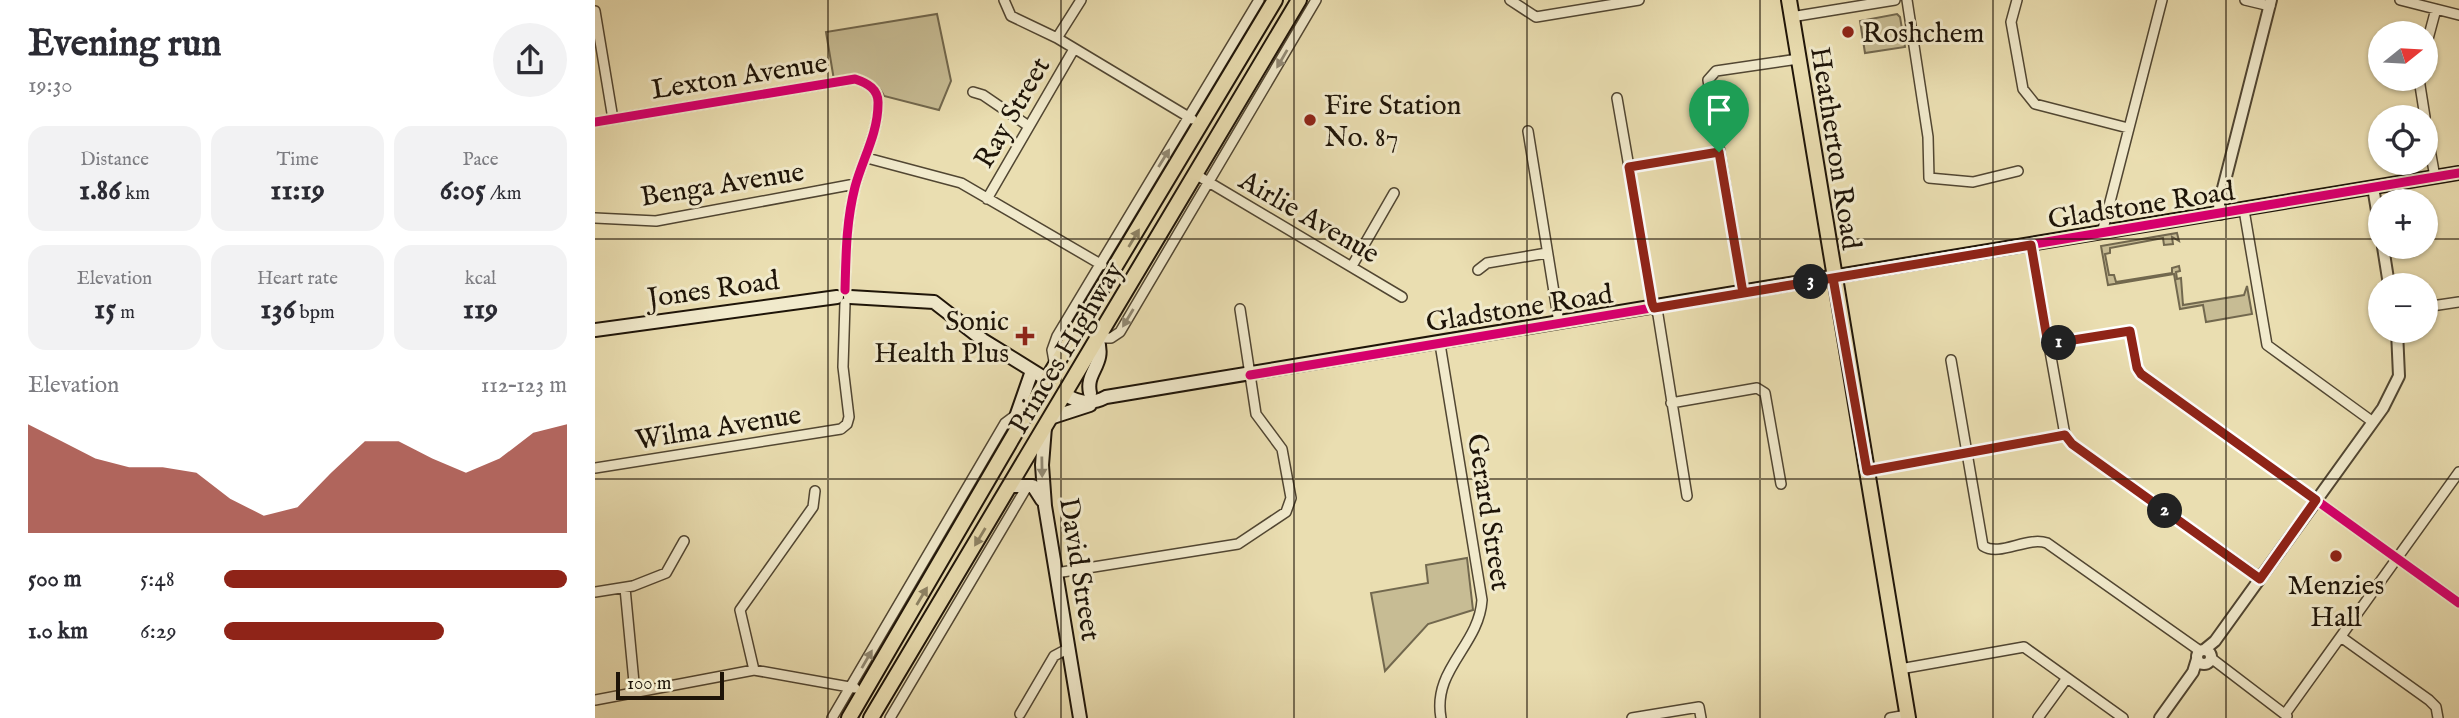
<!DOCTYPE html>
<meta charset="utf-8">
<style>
body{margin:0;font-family:"IM FELL English",serif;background:#f2f2f3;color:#2b2b33;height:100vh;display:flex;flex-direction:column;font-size:26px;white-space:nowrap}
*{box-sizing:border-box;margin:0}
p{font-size:23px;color:#7c7c81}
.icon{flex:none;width:38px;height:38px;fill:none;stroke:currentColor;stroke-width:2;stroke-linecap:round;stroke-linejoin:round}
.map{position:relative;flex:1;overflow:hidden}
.details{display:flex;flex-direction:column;background:#fff;width:595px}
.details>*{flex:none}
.needle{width:46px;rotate:72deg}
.fabs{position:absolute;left:1773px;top:21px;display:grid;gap:14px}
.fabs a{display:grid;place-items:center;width:70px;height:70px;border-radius:50%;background:#fff;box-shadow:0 2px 5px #0004;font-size:35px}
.scale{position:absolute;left:21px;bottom:18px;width:108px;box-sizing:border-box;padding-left:7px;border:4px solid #1e1408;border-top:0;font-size:19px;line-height:24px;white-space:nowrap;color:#1e1408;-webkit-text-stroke:5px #f1eacc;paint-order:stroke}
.pin{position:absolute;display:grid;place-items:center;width:60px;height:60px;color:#fff;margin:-72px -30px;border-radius:50% 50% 50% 0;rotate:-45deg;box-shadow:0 0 7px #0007}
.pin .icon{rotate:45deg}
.km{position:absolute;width:35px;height:35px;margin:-18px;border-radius:50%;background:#222;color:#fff;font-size:19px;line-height:35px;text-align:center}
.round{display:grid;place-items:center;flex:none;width:74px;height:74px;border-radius:37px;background:#f2f2f3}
.overview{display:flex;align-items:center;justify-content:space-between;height:119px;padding:0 28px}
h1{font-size:38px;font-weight:700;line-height:52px}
.figures{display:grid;grid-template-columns:repeat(3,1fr);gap:10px;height:119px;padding:7px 28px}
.figures div{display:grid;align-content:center;border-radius:18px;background:#f2f2f3;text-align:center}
.figures b{font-size:30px;font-weight:700}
.figures small{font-size:19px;font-weight:400}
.figures p{font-size:19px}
.chart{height:196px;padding:14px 28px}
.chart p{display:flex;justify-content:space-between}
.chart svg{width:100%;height:126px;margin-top:7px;fill:#8f2418;opacity:.7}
ul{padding:0 28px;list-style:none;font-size:23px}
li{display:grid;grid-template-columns:112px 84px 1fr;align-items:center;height:52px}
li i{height:18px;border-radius:9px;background:#8f2418}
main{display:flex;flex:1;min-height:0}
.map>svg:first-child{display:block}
.green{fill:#c7bc94;stroke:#72684e;stroke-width:2}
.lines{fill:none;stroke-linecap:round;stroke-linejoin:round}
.minor-casing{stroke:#514632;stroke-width:12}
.tertiary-casing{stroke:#514632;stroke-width:14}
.secondary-casing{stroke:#1e1408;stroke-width:16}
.primary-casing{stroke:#1e1408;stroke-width:18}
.trunk-casing{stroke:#1e1408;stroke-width:18}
.minor{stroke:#f1eacc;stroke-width:9}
.tertiary{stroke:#f1eacc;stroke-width:10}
.secondary{stroke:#f1eacc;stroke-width:12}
.primary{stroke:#eadeb1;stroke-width:14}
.trunk{stroke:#eadeb1;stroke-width:14}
.cycleway-casing{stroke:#f1eacc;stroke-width:13}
.cycleway{stroke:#d6006c;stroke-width:9}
.oneway{fill:#928a74}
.oneway2{fill:#8e8365}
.route-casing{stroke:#fff;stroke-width:14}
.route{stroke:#8f2418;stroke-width:9}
.grid{fill:none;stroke:#1e1408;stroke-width:2;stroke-opacity:0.55}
.poi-dot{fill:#8f2418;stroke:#f1eacc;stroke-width:2.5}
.labels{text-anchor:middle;stroke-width:6;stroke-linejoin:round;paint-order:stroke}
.poi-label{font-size:28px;fill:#1e1408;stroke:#f1eacc;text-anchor:start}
.street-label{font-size:28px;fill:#1e1408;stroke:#f1eacc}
</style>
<main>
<section class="details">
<div class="overview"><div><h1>Evening run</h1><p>19:30</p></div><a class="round"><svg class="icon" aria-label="share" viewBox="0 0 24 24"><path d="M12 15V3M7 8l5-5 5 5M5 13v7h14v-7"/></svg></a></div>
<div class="figures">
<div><p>Distance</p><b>1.86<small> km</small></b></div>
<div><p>Time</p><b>11:19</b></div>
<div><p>Pace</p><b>6:05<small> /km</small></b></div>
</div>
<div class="figures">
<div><p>Elevation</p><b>15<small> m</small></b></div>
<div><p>Heart rate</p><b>136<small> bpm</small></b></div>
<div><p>kcal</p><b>119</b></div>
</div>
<div class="chart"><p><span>Elevation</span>112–123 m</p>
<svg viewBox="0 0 160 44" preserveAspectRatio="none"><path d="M0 44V6L10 12L20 18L30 21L40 21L50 23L60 32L70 38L80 35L90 23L100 12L110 12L120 18L130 23L140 18L150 9L160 6V44z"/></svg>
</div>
<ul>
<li><b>500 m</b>5:48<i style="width:100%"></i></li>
<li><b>1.0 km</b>6:29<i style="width:64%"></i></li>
</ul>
</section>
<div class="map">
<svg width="1864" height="718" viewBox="0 0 1864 718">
<rect width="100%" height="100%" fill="#eadeb1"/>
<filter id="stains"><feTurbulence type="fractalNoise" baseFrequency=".00286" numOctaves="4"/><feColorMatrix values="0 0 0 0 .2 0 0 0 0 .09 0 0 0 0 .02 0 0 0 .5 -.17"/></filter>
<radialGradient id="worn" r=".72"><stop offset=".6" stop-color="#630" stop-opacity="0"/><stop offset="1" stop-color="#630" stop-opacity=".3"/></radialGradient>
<!-- green -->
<path class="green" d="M342,14l14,67 -12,29 -55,-14c-10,-22 -29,-19 -50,-16l-8,-48z
M1302,14l3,3 5,30 -40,6 -5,-32z
M1582,233l2,8 -7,-4 1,7 -9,1 -1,-7 -53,10v5l-5,1 4,21h5l2,7 56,-9v-5l7,-2 1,5 -4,1 1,7 4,-1 2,27 61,-10 3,-9 5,28 -46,8 -3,-17 -23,4 -6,-35 -66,11 -7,-39z
M872,558l6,52 -45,14 -43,47 -14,-78 57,-10 -2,-18z"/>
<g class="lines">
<!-- minor casing -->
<g class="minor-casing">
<path id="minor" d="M409,0l7,16 46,22 135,81
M915,0l26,17 103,-17
M1312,0l21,137 1,41 44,4 45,-11
M1422,0l-6,22 12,67 12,15 93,24
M1650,0l25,6
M1805,0l59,15
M0,11l18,108
M1196,17l104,-17
M462,38l24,-38
M1830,50l11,-41
M1824,79l6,38
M378,92l10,3 44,30
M1022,98l12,69
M0,122l260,-43c12,4 24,10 23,25 0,30 -16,56 -23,83 -9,35 -9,68 -10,103
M1830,122l10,55
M933,131l31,192
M272,158l94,25 141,82
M600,174l207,123
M392,199l87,-150
M1649,210l23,135 106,77
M0,218l61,3 199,-37
M1507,233l60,-233
M1436,245l34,190 7,9 188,134
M757,266l42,-73
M883,270l9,-7 60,-10
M1148,293l-35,-213 8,-9 82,-12
M1830,307l34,-5
M502,338h14l9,-6 196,-332
M845,344l42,256c-3,46 -50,69 -41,118
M1453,344l82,-12 7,36 4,6 318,229
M1356,360l32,186c17,11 44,-10 64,-3l153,108
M460,367l-3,-17 5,-14 202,-336
M1076,403l86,-15 8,5 16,91
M0,468l246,-39 6,-5 2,-7 -6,-50 2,-64
M1272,471l198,-36
M1092,496l-29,-181 -7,-16 -22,-132 90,-15
M461,573l182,-29 48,-32 5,-14 -9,-49 -26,-35 -16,-105
M30,588l10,105
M0,592l38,-6 33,-13 18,-32
M1746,637l88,63 7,7 2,11
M1616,658l76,58
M1305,669l124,-22 99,71
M159,670l-14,-60 73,-103 2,-16
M0,700l159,-30 101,18
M425,714l34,-58 15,-8
M1690,714l174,-242
M237,718l173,-295 12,-9
M295,718l138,-233
M1037,718l67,-11 2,11
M1295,718l17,-3
M1443,718l29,-40"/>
</g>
<!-- tertiary casing -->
<g class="tertiary-casing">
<path id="tertiary" d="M1778,187l7,42
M1625,214l-1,-10 52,-204
M1788,247l6,38
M1609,650l11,-9 168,-233 16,-32 -2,-45
M1602 657a7 7 0 1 1 14 0a7 7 0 1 1-14 0Z
M1565,718l33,-46 4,-13"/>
</g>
<!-- secondary casing -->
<g class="secondary-casing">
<path id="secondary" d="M255,297l84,5 49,38 63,39
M0,330l242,-33
M495,393c-5,-22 17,-28 7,-55
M469,394c15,9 27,11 42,3l1353,-224
M429,418l-7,-4 15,-43
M455,418l40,-13
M450,427l-3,38 3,41 35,212
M415,486h23l9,14"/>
</g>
<!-- primary casing -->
<g class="primary-casing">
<path id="primary" d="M1194,0l119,718"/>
</g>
<!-- trunk casing -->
<g class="trunk-casing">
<path id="trunk" d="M254,718l175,-300 251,-418
M276,718l428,-718"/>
</g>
<!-- minor -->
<use href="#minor" class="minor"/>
<!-- tertiary -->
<use href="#tertiary" class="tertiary"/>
<!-- secondary -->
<use href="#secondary" class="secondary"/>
<!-- primary -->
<use href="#primary" class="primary"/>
<!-- trunk -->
<use href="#trunk" class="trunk"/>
<!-- cycleway casing -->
<g class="cycleway-casing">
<path id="cycleway" d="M0,122l260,-43c12,4 24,10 23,25 0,30 -16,56 -23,83 -9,35 -9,68 -10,103
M1453,344l82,-12 7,36 4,6 318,229
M655,375l1209,-202"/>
</g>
<!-- cycleway -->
<use href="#cycleway" class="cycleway"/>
</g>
<!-- one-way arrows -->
<defs><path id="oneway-solid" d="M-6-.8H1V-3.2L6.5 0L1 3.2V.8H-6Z" transform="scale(1.75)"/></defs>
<g class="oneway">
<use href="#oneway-solid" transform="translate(687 59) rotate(120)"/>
<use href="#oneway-solid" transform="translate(569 158) rotate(-58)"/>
<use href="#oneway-solid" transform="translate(533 318) rotate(121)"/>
<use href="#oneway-solid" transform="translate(447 467) rotate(89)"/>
<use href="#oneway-solid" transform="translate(272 659) rotate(-60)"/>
</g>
<g class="oneway2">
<use href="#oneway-solid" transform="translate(539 238) rotate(-59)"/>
<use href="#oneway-solid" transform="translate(385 537) rotate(121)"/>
<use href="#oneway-solid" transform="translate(327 596) rotate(-59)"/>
</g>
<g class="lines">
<!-- route casing -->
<g class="route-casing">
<path id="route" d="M1124,152l24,141 288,-48 17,99 82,-13 7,37 4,6 175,126 -56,79 -188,-135 -7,-9 -198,36 -34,-193 -179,30 -2,-5 -23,-136 90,-15"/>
</g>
<!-- route -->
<use href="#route" class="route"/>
</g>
<!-- grid -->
<path class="grid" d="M233,0v718M466,0v718M699,0v718M932,0v718M1165,0v718M1398,0v718M1631,0v718M0,239h1785M1830,239h34M0,479h1864"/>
<!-- markers -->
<g class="poi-dot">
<circle cx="1253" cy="32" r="7"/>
<circle cx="715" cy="120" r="7"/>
<path d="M426.5 325.5h7v7h7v7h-7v7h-7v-7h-7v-7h7z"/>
<circle cx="1741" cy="556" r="7"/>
</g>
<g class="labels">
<!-- poi labels -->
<g class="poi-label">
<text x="1267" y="42">Roshchem</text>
<text x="729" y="114">Fire Station<tspan x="729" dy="32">No. 87</tspan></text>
<text x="414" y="330" text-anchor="end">Sonic<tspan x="414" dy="32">Health Plus</tspan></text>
<text x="1741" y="594" text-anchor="middle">Menzies<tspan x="1741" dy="32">Hall</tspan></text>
</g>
<!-- street labels -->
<g class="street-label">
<text transform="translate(144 75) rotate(-9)" y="10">Lexton Avenue</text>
<text transform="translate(416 112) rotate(-60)" y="10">Ray Street</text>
<text transform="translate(1242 148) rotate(81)" y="10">Heatherton Road</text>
<text transform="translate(127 183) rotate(-9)" y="10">Benga Avenue</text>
<text transform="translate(1546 204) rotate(-9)" y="10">Gladstone Road</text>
<text transform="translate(715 216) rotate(30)" y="10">Airlie Avenue</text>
<text transform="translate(118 288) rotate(-8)" y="10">Jones Road</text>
<text transform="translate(924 307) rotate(-9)" y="10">Gladstone Road</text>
<text transform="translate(470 347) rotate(-59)" y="10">Princes Highway</text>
<text transform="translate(123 426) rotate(-9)" y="10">Wilma Avenue</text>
<text transform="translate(895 512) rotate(81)" y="10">Gerard Street</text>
<text transform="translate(486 569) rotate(81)" y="10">David Street</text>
</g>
</g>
<rect width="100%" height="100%" filter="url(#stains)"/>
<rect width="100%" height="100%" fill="url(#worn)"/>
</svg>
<div class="fabs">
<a><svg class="needle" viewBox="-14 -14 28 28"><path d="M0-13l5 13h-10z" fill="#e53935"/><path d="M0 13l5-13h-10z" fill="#7c7c81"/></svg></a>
<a><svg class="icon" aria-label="locate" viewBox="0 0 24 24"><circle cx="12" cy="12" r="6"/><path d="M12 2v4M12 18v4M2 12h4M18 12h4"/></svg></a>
<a>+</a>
<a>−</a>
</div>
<div class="scale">100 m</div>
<div class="pin" style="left:1124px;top:152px;background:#1e9e55"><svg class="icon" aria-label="arrive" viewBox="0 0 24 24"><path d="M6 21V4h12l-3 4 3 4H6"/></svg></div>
<b class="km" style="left:1464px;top:343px">1</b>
<b class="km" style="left:1570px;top:511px">2</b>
<b class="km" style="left:1216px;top:282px">3</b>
</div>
</main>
